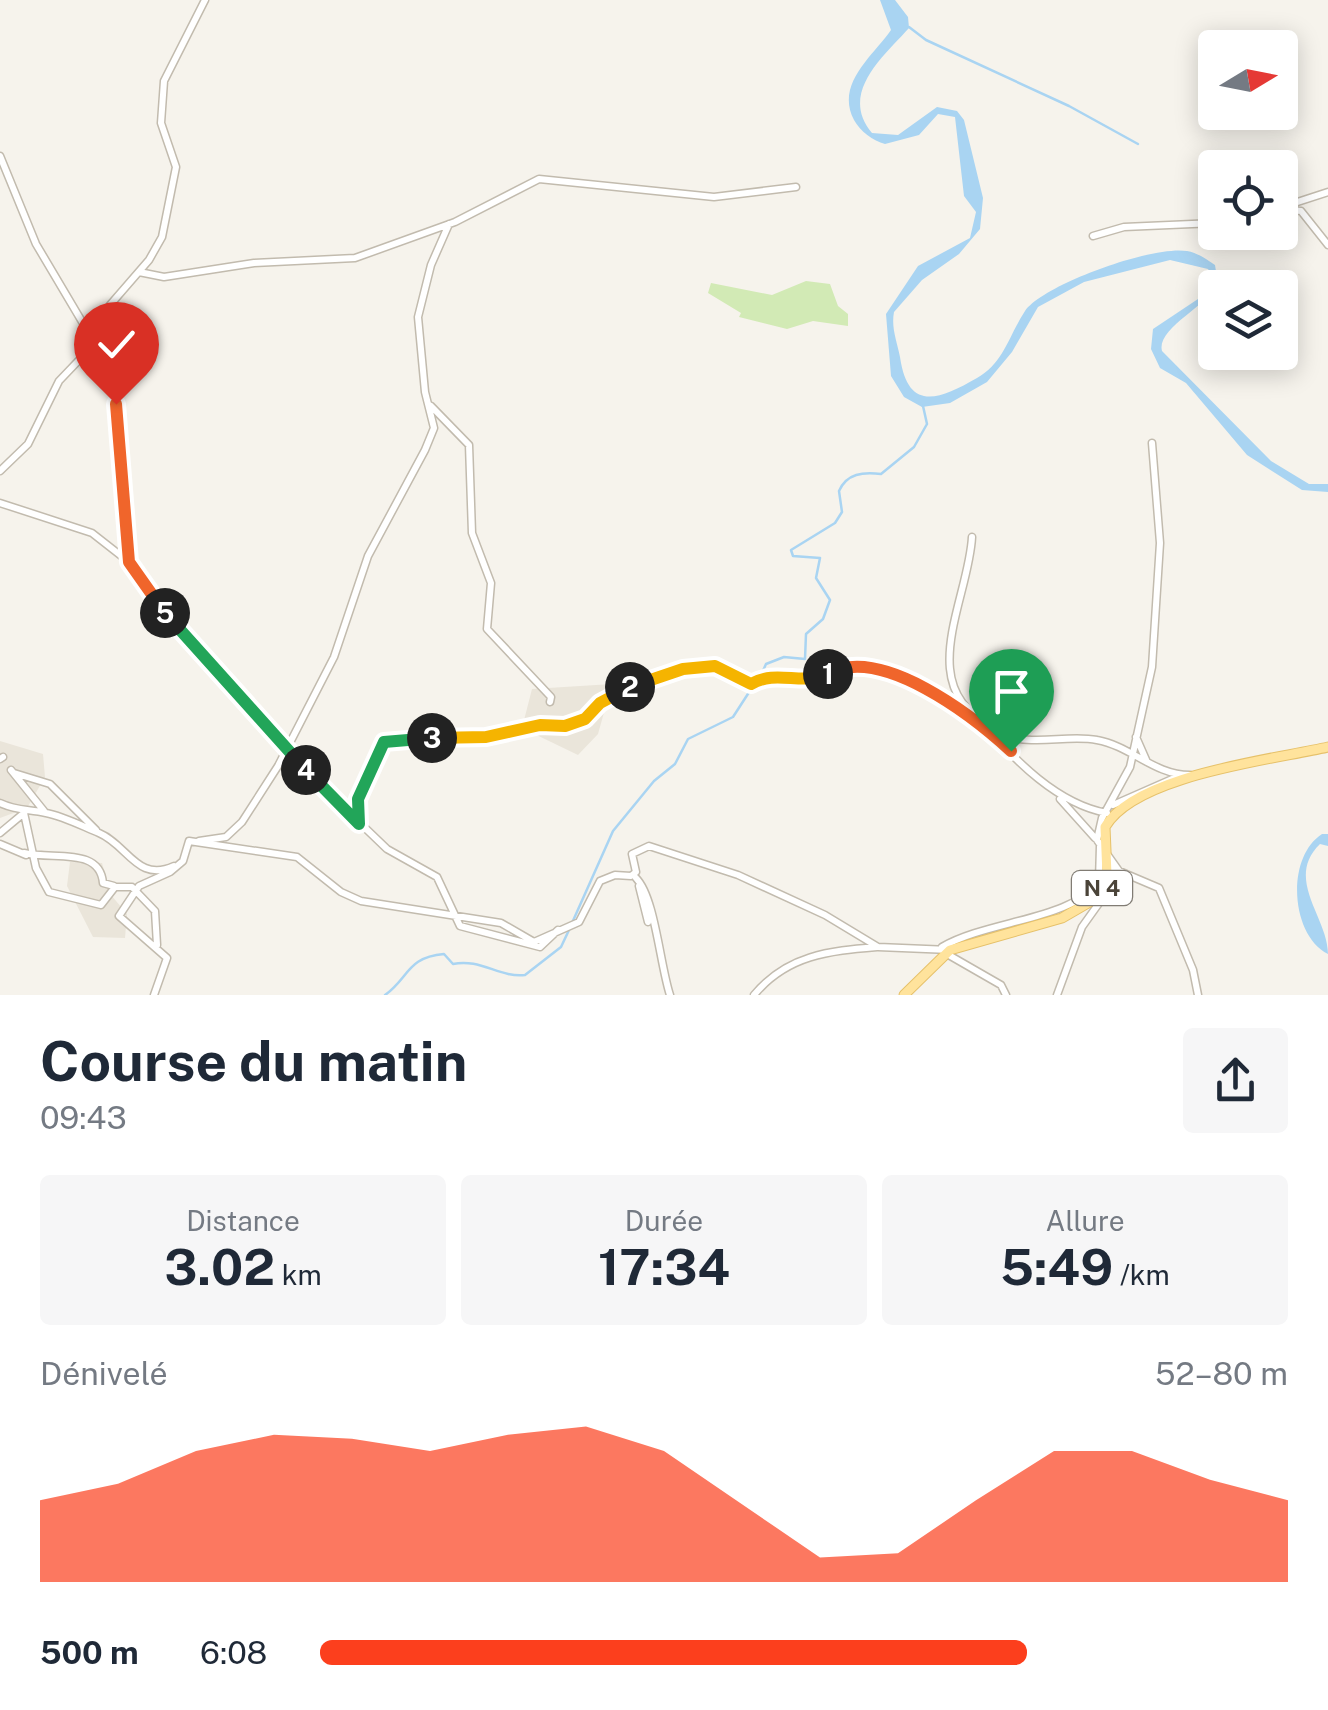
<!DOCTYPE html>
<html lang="fr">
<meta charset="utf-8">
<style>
body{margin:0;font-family:"Public Sans",sans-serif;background:#f6f6f7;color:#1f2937;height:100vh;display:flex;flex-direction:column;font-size:38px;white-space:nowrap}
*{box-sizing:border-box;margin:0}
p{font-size:32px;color:#747a83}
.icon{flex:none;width:55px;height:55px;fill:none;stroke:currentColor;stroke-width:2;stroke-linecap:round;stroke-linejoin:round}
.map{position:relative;height:995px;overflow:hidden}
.panel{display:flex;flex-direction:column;background:#fff;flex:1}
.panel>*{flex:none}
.needle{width:65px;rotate:80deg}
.fabs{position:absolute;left:1198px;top:30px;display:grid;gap:20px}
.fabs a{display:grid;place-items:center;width:100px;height:100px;border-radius:10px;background:#fff;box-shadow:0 5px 25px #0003;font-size:50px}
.pin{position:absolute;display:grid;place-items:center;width:85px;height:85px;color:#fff;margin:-102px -42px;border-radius:50% 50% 50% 0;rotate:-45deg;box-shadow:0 0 10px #0007}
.pin .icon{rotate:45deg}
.km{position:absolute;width:50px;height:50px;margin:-25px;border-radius:50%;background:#222;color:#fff;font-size:28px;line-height:50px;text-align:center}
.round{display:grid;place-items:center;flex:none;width:105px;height:105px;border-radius:10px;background:#f6f6f7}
.summary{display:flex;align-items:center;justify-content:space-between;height:170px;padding:0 40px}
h1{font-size:55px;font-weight:700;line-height:75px}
.stats{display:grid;grid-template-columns:repeat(3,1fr);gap:15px;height:170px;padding:10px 40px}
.stats div{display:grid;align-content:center;border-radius:10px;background:#f6f6f7;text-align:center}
.stats b{font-size:50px;font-weight:700}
.stats small{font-size:28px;font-weight:400}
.stats p{font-size:28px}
.chart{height:280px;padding:20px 40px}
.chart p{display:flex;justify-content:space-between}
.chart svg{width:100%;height:180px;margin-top:10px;fill:#fc3f1d;opacity:.7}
ul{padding:0 40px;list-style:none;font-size:32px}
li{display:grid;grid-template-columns:160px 120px 1fr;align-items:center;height:75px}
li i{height:25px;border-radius:12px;background:#fc3f1d}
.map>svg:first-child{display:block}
.residential{fill:#eae5da}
.green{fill:#d2eab5}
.water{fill:#a9d4f2}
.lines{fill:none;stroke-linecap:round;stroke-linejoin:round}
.stream{stroke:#a9d4f2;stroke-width:2.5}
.minor-casing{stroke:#c2bbae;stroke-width:9}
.major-casing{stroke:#e6c16a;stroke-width:11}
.minor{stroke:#fff;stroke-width:6}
.major{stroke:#ffe39c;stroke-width:9}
.split-1-casing{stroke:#fff;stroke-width:20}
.split-2-casing{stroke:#fff;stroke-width:20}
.split-3-casing{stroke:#fff;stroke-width:20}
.split-4-casing{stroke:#fff;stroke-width:20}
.split-5-casing{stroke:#fff;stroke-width:20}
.split-6-casing{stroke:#fff;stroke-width:20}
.split-1{stroke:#f0652b;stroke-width:12}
.split-2{stroke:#f5b400;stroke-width:12}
.split-3{stroke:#f5b400;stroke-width:12}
.split-4{stroke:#22a559;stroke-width:12}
.split-5{stroke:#22a559;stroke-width:12}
.split-6{stroke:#f0652b;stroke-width:12}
.labels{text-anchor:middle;stroke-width:10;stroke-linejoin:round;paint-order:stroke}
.shield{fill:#fff;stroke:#817c74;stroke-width:2.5}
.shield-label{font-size:22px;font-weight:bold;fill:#4b4439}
</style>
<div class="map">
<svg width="1328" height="995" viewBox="0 0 1328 995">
<rect width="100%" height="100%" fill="#f6f3ec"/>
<!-- residential -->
<path class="residential" d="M612,684l-14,50 -20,21 -56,-27 10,-39z
M0,741l43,13 2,23 -18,31 -27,10z
M70,862l32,1 9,32 16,19 -2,24 -32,-1 -26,-51z"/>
<!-- green -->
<path class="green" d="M806,281l24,3 8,22 10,8v12l-35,-5 -26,8 -48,-12 2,-4 -33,-20 3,-10 61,12z"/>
<!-- water -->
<path class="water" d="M880,0h15l13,17 1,11c-24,27 -71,65 -37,105l26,2 39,-28 20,4 7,9 19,78 -3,31 -21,25 -37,26 -28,32c-3,16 3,29 6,45 8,54 37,44 77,21 27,-15 32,-43 48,-67 19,-27 129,-66 162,-60 11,2 19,8 28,14l3,19c-11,22 -62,45 -56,67l109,110 38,23h19v8l-26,-2 -55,-35 -61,-72 -26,-15 -9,-19 2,-20 45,-30 15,-21 -5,-9 -38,-9 -86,22 -46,25 -26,45 -25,30 -37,21 -28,4 -18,-10 -13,-21 -5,-62 32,-48 52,-28 6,-26 -12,-16 -9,-79 -17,-3 -19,21 -34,9c-12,-3 -25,-13 -31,-24 -19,-36 19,-64 37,-90z
M1322,834h6v12l-8,-2c-36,35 8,73 8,110 -37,-18 -43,-96 -6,-120z"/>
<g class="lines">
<!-- stream -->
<path class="stream" d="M909,27l17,13 143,66 69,38
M762,673l4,-9 18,-7 21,2 1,-25 17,-15 7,-19 -14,-22 4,-20 -27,-2 -2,-6 44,-27 7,-11 -3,-21c8,-18 24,-19 42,-17l33,-27 13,-23 -4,-18
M572,923l41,-92 41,-50 21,-17 13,-25 45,-22 22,-34
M385,995c24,-17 22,-38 59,-41l9,10c27,-6 47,14 72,11l36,-28 8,-17"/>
<!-- minor casing -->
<g class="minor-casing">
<path id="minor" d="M0,156l36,88 64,108
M1282,207l46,-15
M1280,209l21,2 27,34
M1093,236l31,-9 91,-4
M139,272l25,5 90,-14 101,-5 100,-36 84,-43 175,18 82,-10
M100,324v29l16,51 13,158
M431,406l38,39 3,88 19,50 -4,46 64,68 -1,5
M1152,443l8,100 -8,124 -22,100 -28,51 -5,22 22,31 40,17 34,82 5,25
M0,471l28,-27 31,-63 21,-22 30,-54 39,-45 13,-23 14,-70 -15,-44 3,-42 41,-81
M0,503l92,30 37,29 50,69 130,143 78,75 50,28 23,49 80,21 18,-17
M972,537c-3,62 -60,151 20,189 10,4 18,11 28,13 25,4 52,-4 77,1 34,6 57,35 93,35
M982,723c33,37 75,81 125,90
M1136,737l11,25
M0,759l3,-2
M11,770l33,41
M14,773l36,11 46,46
M1060,799l35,39
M0,803c17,8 28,6 46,10 17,3 38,14 53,20 29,12 38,50 75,33
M1113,805l66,-29
M359,824v-25l25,-57 12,-4 90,-1 54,-12 25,1 20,-7 15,-16 48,-26 40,-9 33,-2 30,18 12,-8 48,4 27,-11 51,4 48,18 12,14 27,12
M0,833l24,-20 12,55 13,24 52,13 14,-18h17l23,24 2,34
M199,841l27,-4 16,-15 36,-56 56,-109 34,-101 57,-106 9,-22 -9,-36 -7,-75 13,-52 18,-41
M0,844l26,11
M24,853c31,7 76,-6 79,30l11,3
M636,878c19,19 24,87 34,117
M639,886l9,36
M942,947c46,-27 131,-27 157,-66l1,-35
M947,954l54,31 5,10
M154,995l13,-37 -48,-42 20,-30 31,-14 13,-11 6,-20 108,16 44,35 20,9 140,22 33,19 45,-20 21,-41 15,-6 16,1 5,-4 -4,-18 17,-8 89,29 87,40 53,32 72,3
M754,995c33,-40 75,-44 123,-48
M1057,995l25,-68 25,-35 6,-26"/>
</g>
<!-- major casing -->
<g class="major-casing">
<path id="major" d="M904,995l46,-45 112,-32 31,-18 14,-25 -2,-48c30,-52 166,-67 223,-80"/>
</g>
<!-- minor -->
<use href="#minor" class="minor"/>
<!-- major -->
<use href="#major" class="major"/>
</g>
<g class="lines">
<!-- split-1 casing -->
<g class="split-1-casing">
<path id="split-1" d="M828,674c53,-30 146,43 183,77"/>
</g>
<!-- split-2 casing -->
<g class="split-2-casing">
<path id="split-2" d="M630,687l53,-18 32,-3 36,18c26,-15 50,2 77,-10"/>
</g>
<!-- split-3 casing -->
<g class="split-3-casing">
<path id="split-3" d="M432,738l54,-1 54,-12 25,1 20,-7 15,-16 30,-16"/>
</g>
<!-- split-4 casing -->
<g class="split-4-casing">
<path id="split-4" d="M306,770l53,54 -1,-25 26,-57 48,-4"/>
</g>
<!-- split-5 casing -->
<g class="split-5-casing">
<path id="split-5" d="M165,613l141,157"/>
</g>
<!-- split-6 casing -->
<g class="split-6-casing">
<path id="split-6" d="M116,404l13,158 36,51"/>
</g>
<!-- split-1 -->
<use href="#split-1" class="split-1"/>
<!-- split-2 -->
<use href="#split-2" class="split-2"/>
<!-- split-3 -->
<use href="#split-3" class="split-3"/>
<!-- split-4 -->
<use href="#split-4" class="split-4"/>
<!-- split-5 -->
<use href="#split-5" class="split-5"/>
<!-- split-6 -->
<use href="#split-6" class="split-6"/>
</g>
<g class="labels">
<!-- shield labels -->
<rect class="shield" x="1072" y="871" width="60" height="34" rx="8"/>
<g class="shield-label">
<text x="1102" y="896">N 4</text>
</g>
</g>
</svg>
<div class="fabs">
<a><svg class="needle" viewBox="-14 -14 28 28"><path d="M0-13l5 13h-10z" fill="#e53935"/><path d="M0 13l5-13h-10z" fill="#747a83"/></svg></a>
<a><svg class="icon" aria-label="locate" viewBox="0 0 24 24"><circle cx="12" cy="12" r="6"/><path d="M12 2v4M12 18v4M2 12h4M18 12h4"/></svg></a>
<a><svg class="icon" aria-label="layers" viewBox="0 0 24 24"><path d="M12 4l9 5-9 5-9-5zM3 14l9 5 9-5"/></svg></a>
</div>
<div class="pin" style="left:1011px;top:751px;background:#1e9e55"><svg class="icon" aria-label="arrive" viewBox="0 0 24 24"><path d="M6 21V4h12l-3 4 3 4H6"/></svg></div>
<div class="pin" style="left:116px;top:404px;background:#d93025"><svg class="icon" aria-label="check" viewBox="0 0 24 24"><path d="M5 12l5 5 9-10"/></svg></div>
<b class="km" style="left:828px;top:674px">1</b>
<b class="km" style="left:630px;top:687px">2</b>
<b class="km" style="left:432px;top:738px">3</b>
<b class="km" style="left:306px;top:770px">4</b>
<b class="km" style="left:165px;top:613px">5</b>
</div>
<section class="panel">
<div class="summary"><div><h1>Course du matin</h1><p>09:43</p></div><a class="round"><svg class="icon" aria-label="share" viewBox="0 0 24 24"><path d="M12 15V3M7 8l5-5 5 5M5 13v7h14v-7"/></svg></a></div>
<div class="stats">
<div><p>Distance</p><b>3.02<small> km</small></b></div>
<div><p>Durée</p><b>17:34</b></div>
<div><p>Allure</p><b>5:49<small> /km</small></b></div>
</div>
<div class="chart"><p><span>Dénivelé</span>52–80 m</p>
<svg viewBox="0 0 160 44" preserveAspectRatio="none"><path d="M0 44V24L10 20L20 12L30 8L40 9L50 12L60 8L70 6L80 12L90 25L100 38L110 37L120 24L130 12L140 12L150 19L160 24V44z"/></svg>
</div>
<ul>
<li><b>500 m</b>6:08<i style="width:73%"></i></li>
</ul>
</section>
